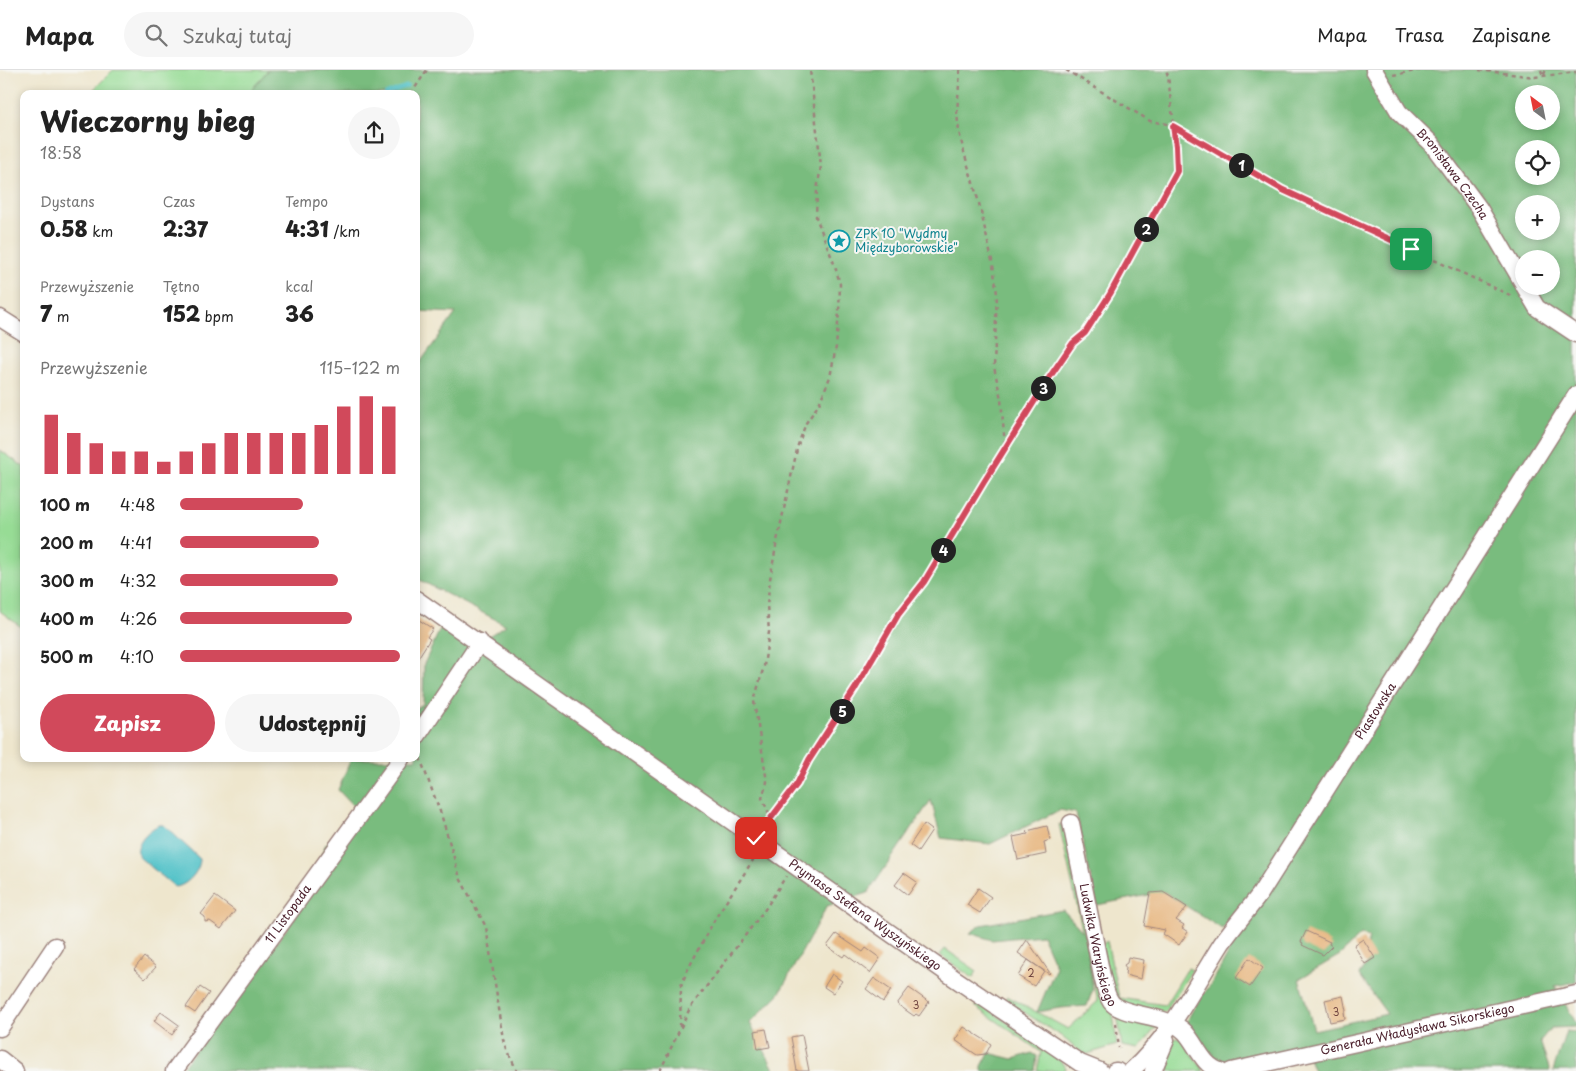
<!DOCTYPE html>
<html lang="pl">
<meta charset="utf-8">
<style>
body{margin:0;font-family:"Playpen Sans",sans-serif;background:#f6f6f6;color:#222;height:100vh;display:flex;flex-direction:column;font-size:19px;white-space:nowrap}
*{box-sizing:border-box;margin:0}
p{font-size:16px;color:#767676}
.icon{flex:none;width:28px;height:28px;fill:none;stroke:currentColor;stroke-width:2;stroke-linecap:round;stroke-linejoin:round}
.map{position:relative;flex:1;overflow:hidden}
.side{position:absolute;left:20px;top:20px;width:400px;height:672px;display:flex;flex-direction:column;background:#fff;border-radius:10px;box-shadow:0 2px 8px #0003}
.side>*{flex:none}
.needle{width:32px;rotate:328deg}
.fabs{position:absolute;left:1515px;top:15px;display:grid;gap:10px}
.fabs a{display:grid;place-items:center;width:45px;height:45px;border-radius:50%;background:#fff;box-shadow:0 2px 8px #0003;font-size:25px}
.pin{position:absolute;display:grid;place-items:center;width:42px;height:42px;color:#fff;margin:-21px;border-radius:10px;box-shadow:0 2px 8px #0006}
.km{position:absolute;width:25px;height:25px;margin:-12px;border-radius:50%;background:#222;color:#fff;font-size:14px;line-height:25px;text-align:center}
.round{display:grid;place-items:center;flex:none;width:52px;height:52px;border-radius:26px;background:#f6f6f6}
.headline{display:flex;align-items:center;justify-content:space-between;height:85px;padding:0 20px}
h1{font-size:28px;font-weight:800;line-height:38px}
.metrics{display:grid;grid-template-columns:repeat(3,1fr);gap:8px;height:85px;padding:5px 20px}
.metrics div{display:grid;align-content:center}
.metrics b{font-size:21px;font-weight:800}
.metrics small{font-size:14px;font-weight:400}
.metrics p{font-size:14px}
.chart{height:140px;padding:10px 20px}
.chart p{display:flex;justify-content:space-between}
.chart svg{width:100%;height:90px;margin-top:5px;stroke:#d1495b;stroke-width:6}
.action{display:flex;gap:10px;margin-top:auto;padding:10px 20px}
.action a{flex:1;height:58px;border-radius:30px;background:#d1495b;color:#fff;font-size:20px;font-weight:800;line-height:58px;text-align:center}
.action a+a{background:#f6f6f6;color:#222}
ul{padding:0 20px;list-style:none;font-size:16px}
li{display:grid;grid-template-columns:80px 60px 1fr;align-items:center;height:38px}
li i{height:12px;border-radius:6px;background:#d1495b}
header{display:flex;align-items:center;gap:30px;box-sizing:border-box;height:70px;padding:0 25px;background:#fff;border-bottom:1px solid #e0e0e0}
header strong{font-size:24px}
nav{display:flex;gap:28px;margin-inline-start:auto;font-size:18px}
.search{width:350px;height:45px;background:#f6f6f6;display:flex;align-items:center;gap:12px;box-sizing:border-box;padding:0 18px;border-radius:28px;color:#767676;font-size:19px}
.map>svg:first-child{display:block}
.green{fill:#97dc95;stroke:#707e60}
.forest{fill:#79bc7e;stroke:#626e54;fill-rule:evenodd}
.water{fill:#55c3c9;stroke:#50717a}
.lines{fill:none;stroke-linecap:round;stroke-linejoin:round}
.stream{stroke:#55c3c9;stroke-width:4}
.building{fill:#e7b67f}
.minor-casing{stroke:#9c827c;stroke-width:19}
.path{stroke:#9c827c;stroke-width:2.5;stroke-dasharray:4 4;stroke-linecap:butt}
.minor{stroke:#fff;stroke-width:16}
.route-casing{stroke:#fff;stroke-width:10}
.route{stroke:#d1495b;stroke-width:6}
.labels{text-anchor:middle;stroke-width:4;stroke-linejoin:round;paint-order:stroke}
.number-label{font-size:10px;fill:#714540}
.street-label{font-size:12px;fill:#4a1f2b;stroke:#f6f6f2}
.culture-label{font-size:12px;fill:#0d838f;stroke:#f6f6f2;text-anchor:start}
</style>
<header>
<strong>Mapa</strong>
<div class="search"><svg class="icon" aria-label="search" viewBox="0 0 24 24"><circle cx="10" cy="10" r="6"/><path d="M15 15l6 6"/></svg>Szukaj tutaj</div>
<nav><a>Mapa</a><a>Trasa</a><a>Zapisane</a></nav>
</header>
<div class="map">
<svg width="1576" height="1001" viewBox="0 0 1576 1001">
<rect width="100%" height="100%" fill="#f6f6f2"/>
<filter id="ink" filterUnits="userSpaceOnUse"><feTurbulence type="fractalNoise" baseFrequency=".02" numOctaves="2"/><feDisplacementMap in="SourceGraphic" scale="10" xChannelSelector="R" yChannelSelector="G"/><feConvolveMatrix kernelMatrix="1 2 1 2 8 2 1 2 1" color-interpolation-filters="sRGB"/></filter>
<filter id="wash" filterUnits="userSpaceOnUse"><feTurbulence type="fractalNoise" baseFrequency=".0096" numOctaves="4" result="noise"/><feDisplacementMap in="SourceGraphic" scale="20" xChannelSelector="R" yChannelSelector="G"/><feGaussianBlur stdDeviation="1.12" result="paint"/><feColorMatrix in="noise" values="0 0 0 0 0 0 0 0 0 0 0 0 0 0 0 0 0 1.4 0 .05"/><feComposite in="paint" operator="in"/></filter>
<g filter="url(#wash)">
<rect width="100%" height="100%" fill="#eee6cd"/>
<!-- green -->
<path class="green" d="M113,0h155l-20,24h-159z
M0,380l24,17v162l-24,-18z
M1059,754l6,3 48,186 4,32 -30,9h-4l-22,-18 -56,-36 2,-4 61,33 30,-28z
M1107,871l12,57 46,7 23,-37 4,2 -27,42 -35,-5 -17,-12 -12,-50z
M945,879l32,22 -4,7 -33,-23z
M982,935l74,51 10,12 -4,3h-25l4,-19 -66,-46z
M1117,944l40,12 -18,23 -17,-3z
M1177,968l4,1 23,32h-34l-4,-6 2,-4 -4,-3 9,-18z"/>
<!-- forest -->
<path class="forest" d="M268,0h1308v912l-21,4 21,37v4l-25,1 -11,13 10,30h-236l-9,-22 -81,16 -15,-9 -22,-34c6,-16 18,-28 27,-43 18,-29 30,-62 43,-92l-35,42 -58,-37 -67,13 -21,-92 -16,-3 -70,34 -49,-6 -10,-38 -63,93 -41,13 -48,88 -29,29 25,48h-595l114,-152 32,-75 32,-33 -20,-21 13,-31h65v-51l7,-4 1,-40 17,-37 46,10 19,-12 -90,-47v-210l40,-55 -40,-2v-217h-168zM1524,24h27v27h-27zM1524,79h27v27h-27zM1524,134h27v27h-27zM1524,189h27v27h-27zM1361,865l8,2 -4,16 8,2 -14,20 28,39 -73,16 -15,-51 41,-24z
M1063,840l22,24 8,55 -6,17 -27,2 -23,4 19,-45 -14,-32 -50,5 -22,-7 11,-8z
M1566,961l10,1v39h-23z
M989,983l24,6 19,-6 5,3 -2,15h-53v-5z"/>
<!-- water -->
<path class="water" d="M159,755h5l36,34c0,12 -13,27 -25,28l-36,-30c-6,-13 9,-27 20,-32z"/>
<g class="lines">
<!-- stream -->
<path class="stream" d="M386,24l21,-8"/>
</g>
<g id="blocks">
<!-- building -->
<path class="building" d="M416,548l17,11 -6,8 3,2 -14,22z
M924,754l8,6 -14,21 -8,-6z
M1047,756l3,14 -6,2 2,12 -28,6 -5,-23 15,-3 -1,-3z
M904,803l13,9 -9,13 -13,-10z
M978,818l13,9 -11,16 -13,-8z
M1163,822l24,15 -11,13 8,5 -2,3 6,4 -9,13 -16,-11 2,-4 -21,-4 6,-33z
M215,826l20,15 -14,18 -11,-8 -5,1v-5l-4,-3z
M1306,861l24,11 -1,2 3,2 -9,9 -21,-10 1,-2 -2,-1z
M836,864l27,18 3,-4 14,10 -10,15 -25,-19 -2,3 -16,-11z
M1363,869l12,19 -10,6 -11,-19z
M1027,870l23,33 -1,1 -31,-21z
M144,887l12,10 -11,12 -11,-10z
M1128,887l16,3 -3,19 -16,-4 1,-7 -2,-3 3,-2z
M1249,888l14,10 -13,19 -14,-9z
M1028,890l16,11 -10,15 -16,-10z
M832,904l10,7 -9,12 -9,-6z
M874,908l17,12 -8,12 -17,-13z
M200,917l9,6 -14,20 -9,-6z
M909,918l20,14 -10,14 -3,-2 -2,2 -17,-12z
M1343,926l3,15 -2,1 1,7 -15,3 -5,-22z
M161,942l18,13 -7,10 -18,-14z
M964,957l27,17 -5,10 -9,1 -22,-15z
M766,959l4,18 -12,2 -3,-18z
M802,965l7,36h-12l-6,-34z"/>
</g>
</g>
<g filter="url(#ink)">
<use href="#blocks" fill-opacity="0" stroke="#9c827c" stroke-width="1"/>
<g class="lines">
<!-- minor casing -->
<g class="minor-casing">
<g id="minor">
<path id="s1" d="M1374,0l25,42 32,31 48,65 45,77"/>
<path d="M1524,216l13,22 39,26"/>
<path d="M0,248l24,15"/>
<path id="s2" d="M416,529l538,379 126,85 20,8"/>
<path d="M416,668l64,-96"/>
<path id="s3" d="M1071,753l31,153c2,8 4,19 9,26 11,15 55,11 74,30 12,13 17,33 35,39"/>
<path d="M0,958l55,-82"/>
<path d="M0,989l15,12"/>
<path id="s4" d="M174,1001l227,-312"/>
<path d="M1115,1001h2"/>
<path id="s5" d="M1131,1001c40,-36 63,-84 91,-128 12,-17 26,-33 38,-49l316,-499"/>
<path d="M1153,1001l13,-31"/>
<path id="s6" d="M1231,1001l345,-77"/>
</g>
</g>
<!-- path -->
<path class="path" d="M960,0l-3,43 2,19 5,20 15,51 14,62 4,29 -3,73 7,32 4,47
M1066,0l84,51 23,4 110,65 231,107
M1479,0l56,7 41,-5
M1541,0l2,6 3,-6
M1393,5l28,-5
M411,24l16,-24
M417,680l24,64 19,64 26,49 18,113 3,10 10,21
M770,750l15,-19 12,-17 12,-24 46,-71 43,-74 25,-33 61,-100 65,-103 24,-36 9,-7 12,-16 34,-57 45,-82 4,-10 1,-9 -10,-86 -2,-6
M764,758l6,-8 -2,-9 -6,-13 5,-16 -13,-81 10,-35 5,-34 -2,-27 3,-26 7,-38 21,-96 8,-22 13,-19 11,-27 6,-30 3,-35 1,-28 -5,-18 -19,-49 1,-27 4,-24 -11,-96
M1116,953l3,25
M680,957l1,-41 6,-15 28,-52 38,-59 1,-7
M660,1001l30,-63 76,-100 20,-32"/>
<!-- minor -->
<use href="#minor" class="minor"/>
</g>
</g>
<g class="lines" filter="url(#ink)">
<!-- route casing -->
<g class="route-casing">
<path id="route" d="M756,768l41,-54 12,-24 46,-71 43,-74 26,-33 60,-100 65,-104 24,-35 12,-10 25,-39 67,-123 -1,-25 -3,-20 110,64 128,59"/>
</g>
<!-- route -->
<use href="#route" class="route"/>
</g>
<!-- icons -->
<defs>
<g id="sight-ring" transform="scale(1.125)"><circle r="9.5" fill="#f6f6f2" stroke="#0f9aa8" stroke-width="1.5"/><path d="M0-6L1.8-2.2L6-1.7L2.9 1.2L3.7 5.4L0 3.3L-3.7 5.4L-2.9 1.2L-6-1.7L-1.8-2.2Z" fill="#0f9aa8"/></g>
</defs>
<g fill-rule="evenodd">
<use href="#sight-ring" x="839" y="171"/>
</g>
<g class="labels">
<!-- number labels -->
<g class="number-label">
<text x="1031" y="907">2</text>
<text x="916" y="939">3</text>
<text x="1336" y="946">3</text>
</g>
<!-- street labels -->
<g class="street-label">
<text dy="4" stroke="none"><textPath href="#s1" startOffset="131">Bronisława Czecha</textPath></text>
<text dy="4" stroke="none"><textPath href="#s5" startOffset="436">Piastowska</textPath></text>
<text dy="4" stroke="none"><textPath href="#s4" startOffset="194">11 Listopada</textPath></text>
<text dy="4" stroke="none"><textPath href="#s2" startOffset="549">Prymasa Stefana Wyszyńskiego</textPath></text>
<text dy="4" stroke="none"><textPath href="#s3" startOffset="125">Ludwika Waryńskiego</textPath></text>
<text dy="4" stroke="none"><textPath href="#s6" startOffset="191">Generała Władysława Sikorskiego</textPath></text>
</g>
<!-- culture labels -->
<g class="culture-label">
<text x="855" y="168">ZPK 10 "Wydmy<tspan x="855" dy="14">Międzyborowskie"</tspan></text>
</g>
</g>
</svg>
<div class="fabs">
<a><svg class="needle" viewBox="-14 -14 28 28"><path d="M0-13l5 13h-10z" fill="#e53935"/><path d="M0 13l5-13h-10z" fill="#767676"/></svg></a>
<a><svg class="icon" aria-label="locate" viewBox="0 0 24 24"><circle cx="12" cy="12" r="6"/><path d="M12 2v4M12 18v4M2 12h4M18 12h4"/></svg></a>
<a>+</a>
<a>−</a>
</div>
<div class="pin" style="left:1411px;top:179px;background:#1e9e55"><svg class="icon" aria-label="arrive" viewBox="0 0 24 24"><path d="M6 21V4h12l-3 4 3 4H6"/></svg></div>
<div class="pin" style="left:756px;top:768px;background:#d93025"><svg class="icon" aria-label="check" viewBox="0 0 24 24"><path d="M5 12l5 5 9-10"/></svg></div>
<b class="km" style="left:1241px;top:95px">1</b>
<b class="km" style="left:1146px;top:159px">2</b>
<b class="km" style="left:1043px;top:318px">3</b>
<b class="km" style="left:943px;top:480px">4</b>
<b class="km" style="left:842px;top:641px">5</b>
<section class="side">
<div class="headline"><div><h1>Wieczorny bieg</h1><p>18:58</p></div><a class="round"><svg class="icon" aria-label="share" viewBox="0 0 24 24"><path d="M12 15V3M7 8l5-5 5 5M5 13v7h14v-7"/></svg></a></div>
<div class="metrics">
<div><p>Dystans</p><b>0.58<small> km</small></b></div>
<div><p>Czas</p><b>2:37</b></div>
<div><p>Tempo</p><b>4:31<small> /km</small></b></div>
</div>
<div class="metrics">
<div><p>Przewyższenie</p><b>7<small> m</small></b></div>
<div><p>Tętno</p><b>152<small> bpm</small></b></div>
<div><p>kcal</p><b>36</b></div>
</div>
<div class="chart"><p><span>Przewyższenie</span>115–122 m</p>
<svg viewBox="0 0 160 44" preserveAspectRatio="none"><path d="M5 44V15M15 44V24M25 44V29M35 44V33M45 44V33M55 44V38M65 44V33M75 44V29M85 44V24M95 44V24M105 44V24M115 44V24M125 44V20M135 44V11M145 44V6M155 44V11"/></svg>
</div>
<ul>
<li><b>100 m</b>4:48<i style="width:56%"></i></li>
<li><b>200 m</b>4:41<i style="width:63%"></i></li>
<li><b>300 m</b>4:32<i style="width:72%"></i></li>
<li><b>400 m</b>4:26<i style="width:78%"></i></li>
<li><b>500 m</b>4:10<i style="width:100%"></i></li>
</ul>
<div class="action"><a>Zapisz</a><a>Udostępnij</a></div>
</section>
</div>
